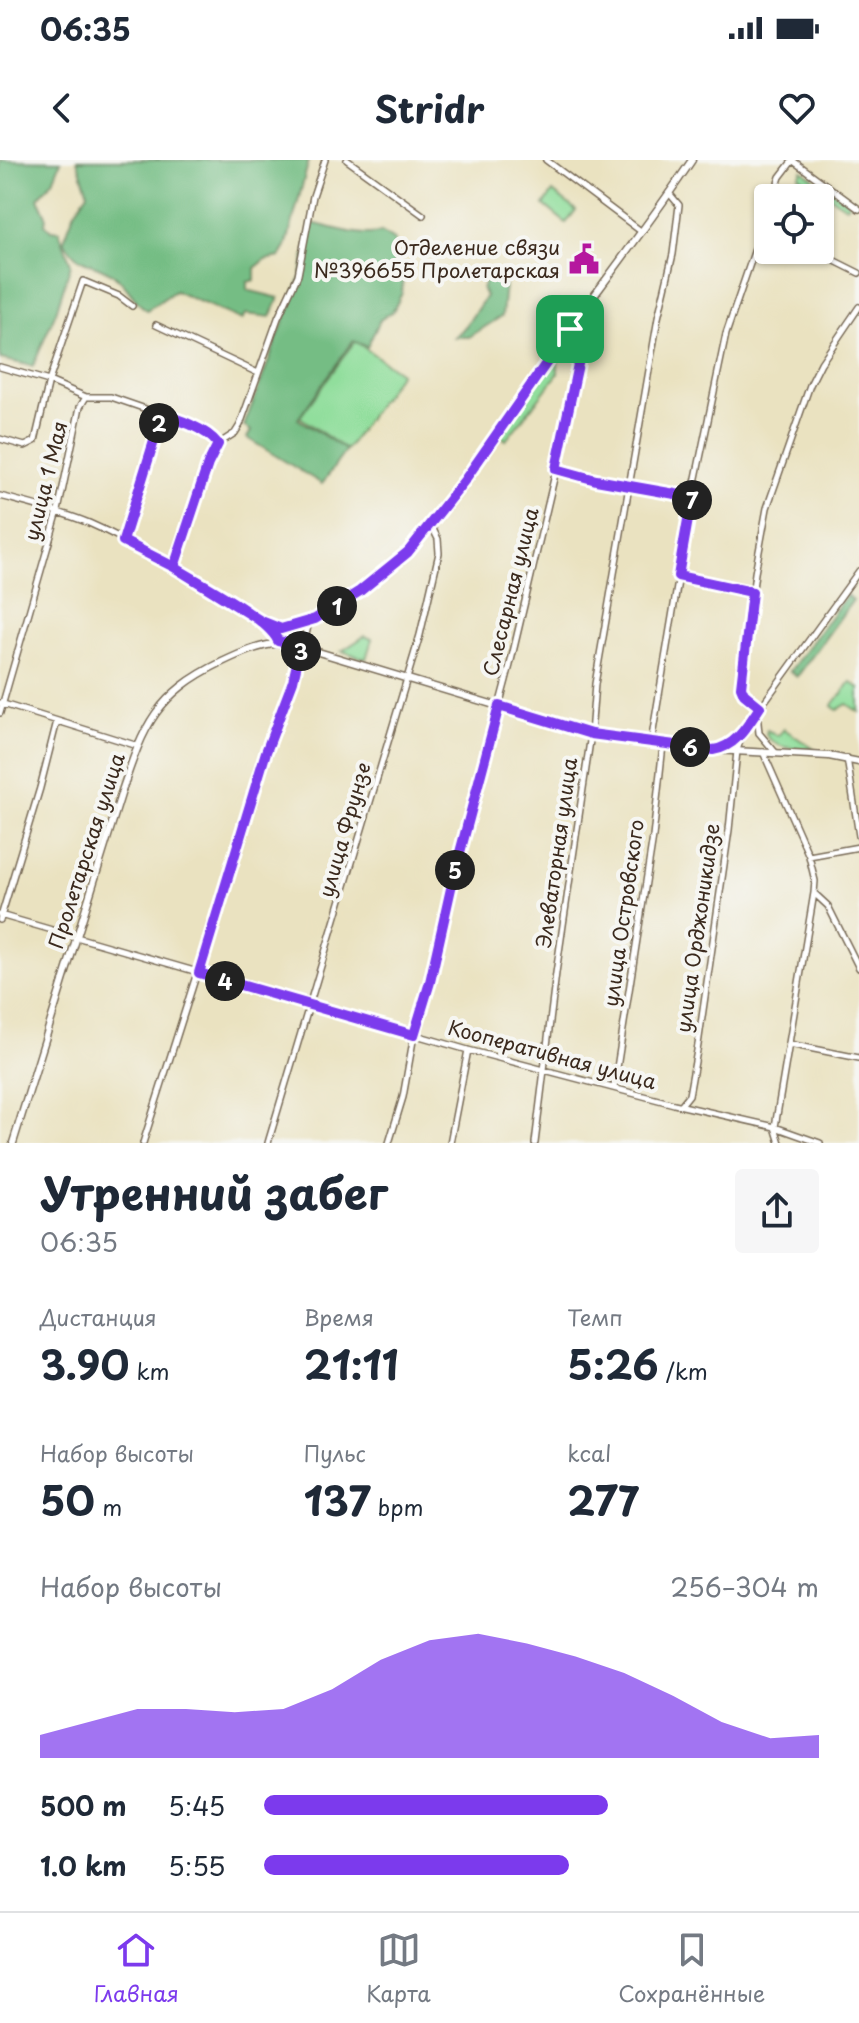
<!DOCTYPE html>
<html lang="ru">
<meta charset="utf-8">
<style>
body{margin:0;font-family:"Playpen Sans",sans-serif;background:#f6f6f7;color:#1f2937;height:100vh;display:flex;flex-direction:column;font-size:30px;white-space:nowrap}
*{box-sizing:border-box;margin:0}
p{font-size:26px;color:#747a83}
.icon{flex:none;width:44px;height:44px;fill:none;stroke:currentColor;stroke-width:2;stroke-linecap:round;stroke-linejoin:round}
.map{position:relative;height:983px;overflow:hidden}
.details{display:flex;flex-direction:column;background:#fff;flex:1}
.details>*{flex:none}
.controls{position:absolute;left:754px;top:24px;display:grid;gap:16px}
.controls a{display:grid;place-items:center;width:80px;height:80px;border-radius:8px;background:#fff;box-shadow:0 2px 6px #0004;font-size:40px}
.pin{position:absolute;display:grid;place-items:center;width:68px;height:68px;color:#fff;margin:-34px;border-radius:16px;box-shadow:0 4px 12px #0006}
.km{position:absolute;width:40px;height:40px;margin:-20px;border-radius:50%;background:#222;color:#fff;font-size:22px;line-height:40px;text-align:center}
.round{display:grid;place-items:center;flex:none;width:84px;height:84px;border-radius:8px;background:#f6f6f7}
.overview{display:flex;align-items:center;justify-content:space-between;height:136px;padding:0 40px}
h1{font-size:44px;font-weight:700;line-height:60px}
.metrics{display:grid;grid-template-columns:repeat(3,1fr);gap:12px;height:136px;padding:8px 40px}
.metrics div{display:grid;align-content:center}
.metrics b{font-size:40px;font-weight:700}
.metrics small{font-size:22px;font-weight:400}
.metrics p{font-size:22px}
.chart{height:224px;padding:16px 40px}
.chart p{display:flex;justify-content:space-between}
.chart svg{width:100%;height:144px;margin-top:8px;fill:#7c3aed;opacity:.7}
ul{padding:0 40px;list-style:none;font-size:26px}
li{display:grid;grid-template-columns:128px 96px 1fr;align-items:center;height:60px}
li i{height:20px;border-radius:10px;background:#7c3aed}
.status{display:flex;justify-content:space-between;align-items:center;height:56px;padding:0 40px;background:#fff;direction:ltr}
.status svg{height:22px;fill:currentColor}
header{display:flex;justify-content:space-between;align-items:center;height:104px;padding:0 40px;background:#fff;font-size:36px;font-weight:700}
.dock{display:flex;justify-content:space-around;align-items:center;height:112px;border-top:2px solid #e0e1e3;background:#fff;font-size:22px;color:#747a83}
.dock a{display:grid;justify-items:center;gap:4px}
.dock .active{color:#7c3aed}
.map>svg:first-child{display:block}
.green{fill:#91de9c;stroke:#66845d;stroke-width:2}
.forest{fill:#74bd84;stroke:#587451;stroke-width:2}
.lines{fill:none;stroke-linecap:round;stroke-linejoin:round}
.minor-casing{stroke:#786a57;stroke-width:8}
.major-casing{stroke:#786a57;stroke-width:9}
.minor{stroke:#fff;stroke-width:5}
.major{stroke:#fff;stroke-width:6}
.route-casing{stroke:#fff;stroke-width:16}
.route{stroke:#7c3aed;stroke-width:10}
.labels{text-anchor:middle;stroke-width:8;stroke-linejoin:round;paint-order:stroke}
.poi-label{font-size:20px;fill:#3b2a1e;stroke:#f6f6f2;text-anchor:end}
.street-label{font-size:20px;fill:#3b2a1e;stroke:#f6f6f2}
</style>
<div class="status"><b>06:35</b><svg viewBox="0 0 49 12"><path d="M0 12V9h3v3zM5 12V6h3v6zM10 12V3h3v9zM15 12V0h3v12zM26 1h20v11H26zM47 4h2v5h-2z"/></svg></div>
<header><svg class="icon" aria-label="back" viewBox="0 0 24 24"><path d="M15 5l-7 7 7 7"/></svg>Stridr<svg class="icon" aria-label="heart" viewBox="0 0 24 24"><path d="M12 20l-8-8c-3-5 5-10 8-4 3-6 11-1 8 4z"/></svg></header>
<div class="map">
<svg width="859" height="983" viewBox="0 0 859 983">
<rect width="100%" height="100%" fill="#f6f6f2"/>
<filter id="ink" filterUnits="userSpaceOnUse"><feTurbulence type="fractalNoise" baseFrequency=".0125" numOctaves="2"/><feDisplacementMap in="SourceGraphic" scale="16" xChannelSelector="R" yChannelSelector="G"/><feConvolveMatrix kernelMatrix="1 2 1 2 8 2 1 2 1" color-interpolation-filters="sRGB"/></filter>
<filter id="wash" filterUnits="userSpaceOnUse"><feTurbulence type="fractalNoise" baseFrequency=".006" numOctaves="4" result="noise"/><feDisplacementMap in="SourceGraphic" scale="32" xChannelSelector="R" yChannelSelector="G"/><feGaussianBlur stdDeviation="1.8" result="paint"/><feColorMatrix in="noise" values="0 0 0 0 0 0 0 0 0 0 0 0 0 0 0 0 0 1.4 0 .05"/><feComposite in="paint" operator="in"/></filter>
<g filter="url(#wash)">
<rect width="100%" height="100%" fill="#eae2c0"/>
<!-- green -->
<path class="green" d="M802,10l47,33 -3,4 -47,-31z
M553,32l23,18 -10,13 -22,-18z
M355,181l45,32 -54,77 -46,-33z
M553,196l5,6v12l-52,66 -6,-5z
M365,476l7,3 -6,20 -24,-8z
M851,522l8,6v24l-12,-8 -10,6 -5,-4z
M784,569l30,20c-18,-1 -36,2 -48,-14l1,-5 11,6z"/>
<!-- forest -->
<path class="forest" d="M0,0l61,1 -8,20 -15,17 8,18 -1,8 6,6 8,1 12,33 -15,48 -23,54 -33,-7z
M77,0h232l-23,87 -6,10 -15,3 -10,8v12l-8,2v8l32,8 -8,19 -26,-3 -3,6 -67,-29 -28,19c-13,-8 -19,-24 -31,-33 -21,-17 -39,-9 -52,-37l11,-29 13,-18z
M311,63c17,3 54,16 70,9l14,9 -1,28 9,12 -1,12 -9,18 -13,9 -13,27 -14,-6 -55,78 48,31 -24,34 -75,-46 4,-7 -7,-5 57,-150z
M488,111l17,13 -3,32 -33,21h-14l10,-10 21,-31 -4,-7z
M847,435l6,5 -56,77 -7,-6z"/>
</g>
<g filter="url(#ink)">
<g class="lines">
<!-- minor casing -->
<g class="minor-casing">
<path id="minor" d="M347,0l76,55
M546,0l96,72
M792,0l67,49
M773,38l7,-21 13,-17
M813,90l46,23
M132,146l-13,-10 -36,-15 -34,100 37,16h25l58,20 39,18 10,9
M156,165l102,48
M0,207l49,14 -14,60 -10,5 -25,-7
M218,284l17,-11 5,-8 38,-107 20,-43 15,-79 12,-36
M556,309l40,11 96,17
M0,336c30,8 60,15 89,27 59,26 116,65 172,98
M123,381l36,-116 -1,-11
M174,407l34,-103 10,-20
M678,416l74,16
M0,543l138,43
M760,547l-16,-13 -3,-14 14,-107 12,-65 43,-123 11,-22 38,-56
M0,553l58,-202 22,-104 6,-10
M757,553l2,20 17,20
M651,583l41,-246 34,-163 42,-123
M722,589l19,-16
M763,592l46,104 6,25 -1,12 14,13 31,62
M847,598l12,78
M809,696l50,-9
M0,755l468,135 206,54 101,23 45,16
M0,760l40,-132 17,-67
M789,884l70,14
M614,927l39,-250 10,-92
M681,945l8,-10 9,-50 31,-215 8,-79 5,-18 117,-162
M143,983l52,-164 6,-12 65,-215 27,-71 8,-35
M268,983l152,-508 19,-82 -1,-14 -7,-14
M389,983l14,-46 11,-62 16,-53 24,-107 56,-210 63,-267 9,-53 -12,-16
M450,983l18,-93
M535,983l21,-170 35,-239 4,-50 63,-366 15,-64 6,-49 -10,-12
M780,983l-5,-16 39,-234"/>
</g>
<!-- major casing -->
<g class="major-casing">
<path id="major" d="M261,461l20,8
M308,464l-3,13 4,10
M285,469c18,-3 34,-13 49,-22 93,-54 138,-140 198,-226 52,-74 109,-145 160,-221
M290,475l19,-12
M290,476l-7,7 -5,-2 -2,-5 3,-6 6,-1 5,7 15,9
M285,482l306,92 122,16 116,6 30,6
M13,983l109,-352c22,-66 34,-97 100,-129 19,-9 37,-17 59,-19"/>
</g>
<!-- minor -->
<use href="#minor" class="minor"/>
<!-- major -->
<use href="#major" class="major"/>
</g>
</g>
<g class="lines" filter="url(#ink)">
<!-- route casing -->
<g class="route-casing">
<path id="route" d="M570,169l-106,152 -56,71 -48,39 -45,28 -34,10 -20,-8 -87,-54 -51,-26 36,-116 -1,-11c18,4 48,14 60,30l-10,20 -34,103c24,15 94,51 104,74l23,5 -8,35 -27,71 -67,221 215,62 16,-53 24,-107 45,-169 92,28 122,16c23,-3 35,-25 47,-43l-16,-13 -3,-7 11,-95 -74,-16 14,-79 -96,-17 -40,-11 26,-124 -12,-16"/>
</g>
<!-- route -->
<use href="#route" class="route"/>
</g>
<!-- icons -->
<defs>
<g id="civic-bare" transform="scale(2.4)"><path d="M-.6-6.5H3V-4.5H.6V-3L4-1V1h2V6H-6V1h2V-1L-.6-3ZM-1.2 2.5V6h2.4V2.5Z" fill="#b5179e" stroke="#f6f6f2" stroke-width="2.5" paint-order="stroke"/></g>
</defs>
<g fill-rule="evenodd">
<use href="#civic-bare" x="584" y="99"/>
</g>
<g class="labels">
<!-- poi labels -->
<g class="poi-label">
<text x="560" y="95">Отделение связи<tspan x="560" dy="23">№396655 Пролетарская</tspan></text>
</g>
<!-- street labels -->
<g class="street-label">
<text transform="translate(46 321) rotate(-76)" y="7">улица 1 Мая</text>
<text transform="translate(511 432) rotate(-76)" y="7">Слесарная улица</text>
<text transform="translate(345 670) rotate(-74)" y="7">улица Фрунзе</text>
<text transform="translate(87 691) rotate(-72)" y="7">Пролетарская улица</text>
<text transform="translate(557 693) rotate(-82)" y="7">Элеваторная улица</text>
<text transform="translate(624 753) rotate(-82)" y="7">улица Островского</text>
<text transform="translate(698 768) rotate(-82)" y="7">улица Орджоникидзе</text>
<text transform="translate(552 895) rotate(15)" y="7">Кооперативная улица</text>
</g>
</g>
</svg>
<div class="controls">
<a><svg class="icon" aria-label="locate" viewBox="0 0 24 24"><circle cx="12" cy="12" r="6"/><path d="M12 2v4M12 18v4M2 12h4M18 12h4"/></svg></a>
</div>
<div class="pin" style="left:570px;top:169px;background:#1e9e55"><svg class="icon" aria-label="arrive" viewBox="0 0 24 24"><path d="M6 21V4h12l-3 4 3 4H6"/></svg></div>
<b class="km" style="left:337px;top:446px">1</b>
<b class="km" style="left:159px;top:263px">2</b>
<b class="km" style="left:301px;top:491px">3</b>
<b class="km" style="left:225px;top:821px">4</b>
<b class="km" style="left:455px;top:710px">5</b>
<b class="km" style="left:690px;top:587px">6</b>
<b class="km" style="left:692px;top:340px">7</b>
</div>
<section class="details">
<div class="overview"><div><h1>Утренний забег</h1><p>06:35</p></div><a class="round"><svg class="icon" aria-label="share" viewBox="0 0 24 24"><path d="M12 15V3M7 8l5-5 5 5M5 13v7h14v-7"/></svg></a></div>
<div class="metrics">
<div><p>Дистанция</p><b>3.90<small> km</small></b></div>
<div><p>Время</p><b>21:11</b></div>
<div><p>Темп</p><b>5:26<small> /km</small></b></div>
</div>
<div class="metrics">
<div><p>Набор высоты</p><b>50<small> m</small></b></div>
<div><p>Пульс</p><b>137<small> bpm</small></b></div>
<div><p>kcal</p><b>277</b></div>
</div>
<div class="chart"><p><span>Набор высоты</span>256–304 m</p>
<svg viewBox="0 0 160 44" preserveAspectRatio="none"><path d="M0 44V37L10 33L20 29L30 29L40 30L50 29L60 23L70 14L80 8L90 6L100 9L110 13L120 18L130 25L140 33L150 38L160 37V44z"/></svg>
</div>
<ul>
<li><b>500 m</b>5:45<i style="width:62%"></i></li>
<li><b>1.0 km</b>5:55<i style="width:55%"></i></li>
</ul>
</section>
<nav class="dock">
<a class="active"><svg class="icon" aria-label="home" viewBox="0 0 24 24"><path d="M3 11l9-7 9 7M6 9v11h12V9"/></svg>Главная</a>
<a><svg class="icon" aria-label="map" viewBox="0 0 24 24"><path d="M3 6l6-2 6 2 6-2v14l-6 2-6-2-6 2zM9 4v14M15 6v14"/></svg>Карта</a>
<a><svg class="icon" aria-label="saved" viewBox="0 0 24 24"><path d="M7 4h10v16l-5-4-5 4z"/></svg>Сохранённые</a>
</nav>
